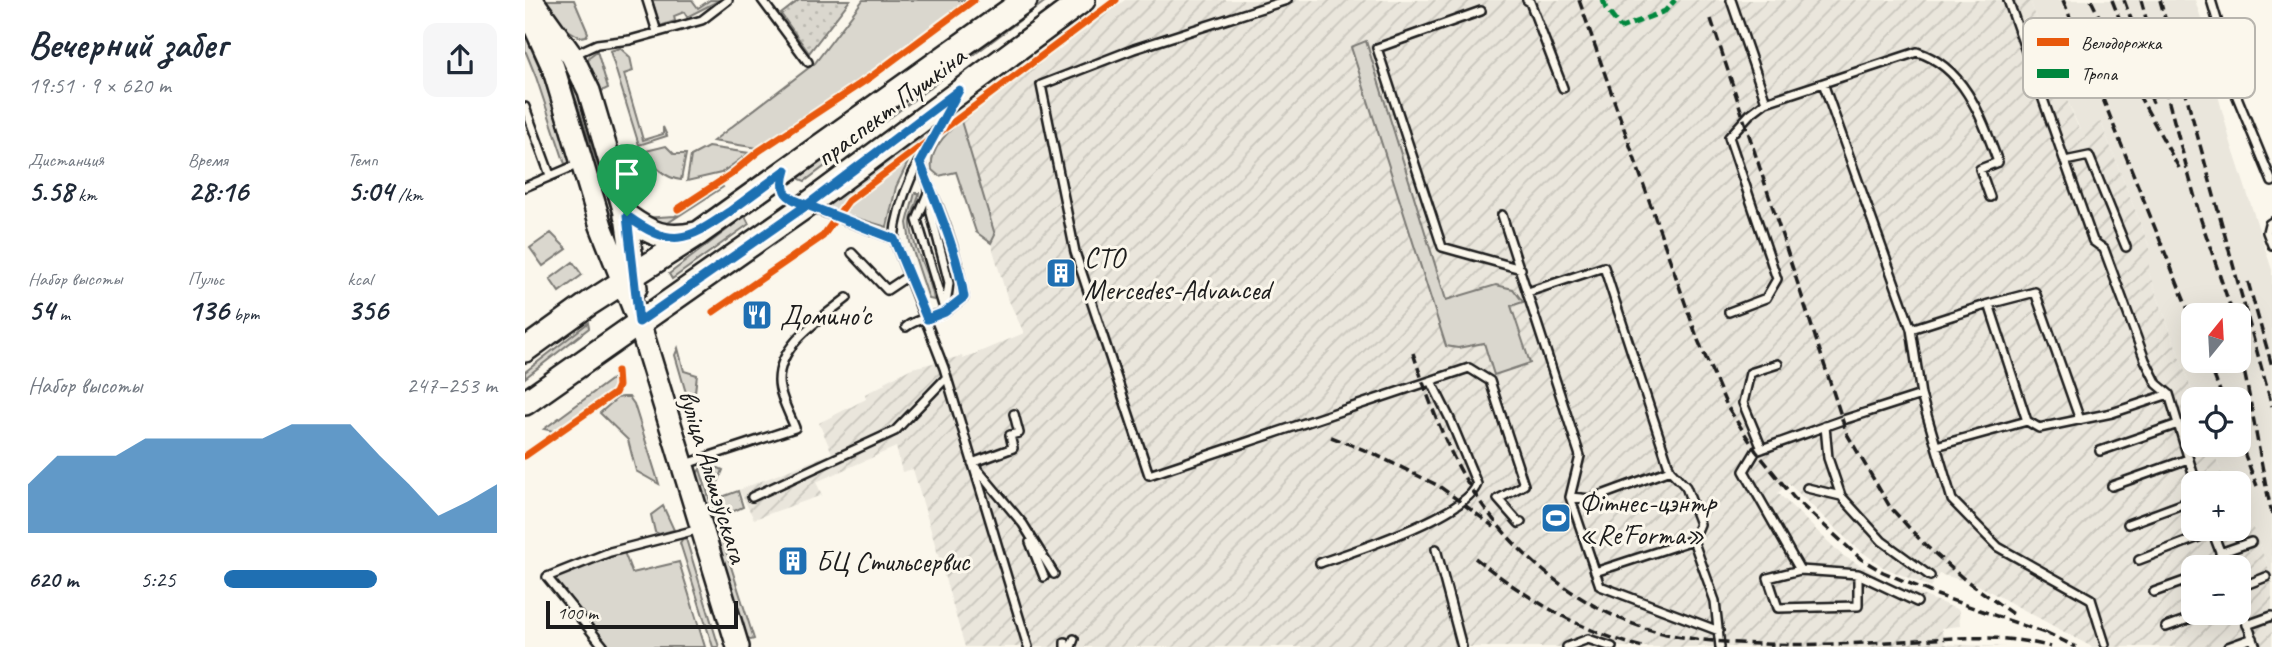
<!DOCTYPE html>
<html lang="ru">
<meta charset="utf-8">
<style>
body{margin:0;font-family:Caveat,sans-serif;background:#f6f6f7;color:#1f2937;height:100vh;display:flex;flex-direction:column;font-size:26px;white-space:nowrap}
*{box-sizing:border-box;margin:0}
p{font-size:23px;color:#747a83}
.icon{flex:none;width:38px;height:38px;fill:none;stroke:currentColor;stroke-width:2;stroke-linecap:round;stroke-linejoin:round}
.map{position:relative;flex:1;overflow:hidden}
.panel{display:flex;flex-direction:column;background:#fff;width:525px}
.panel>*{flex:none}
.needle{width:46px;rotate:18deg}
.tools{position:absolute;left:1656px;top:303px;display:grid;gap:14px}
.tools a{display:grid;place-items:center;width:70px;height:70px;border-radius:14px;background:#fff;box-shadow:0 7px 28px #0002;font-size:35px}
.scale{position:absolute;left:21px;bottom:18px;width:192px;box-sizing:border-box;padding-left:7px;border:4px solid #1c1c1c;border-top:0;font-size:19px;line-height:24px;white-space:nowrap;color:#1c1c1c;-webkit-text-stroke:5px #fbf7ec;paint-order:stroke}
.pin{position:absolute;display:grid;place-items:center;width:60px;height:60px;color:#fff;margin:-72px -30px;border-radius:50% 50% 50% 0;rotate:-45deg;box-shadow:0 0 7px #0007}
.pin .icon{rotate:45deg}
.round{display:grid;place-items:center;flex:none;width:74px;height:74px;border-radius:14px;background:#f6f6f7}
.overview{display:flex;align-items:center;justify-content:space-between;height:119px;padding:0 28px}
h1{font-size:38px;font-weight:700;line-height:52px}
.metrics{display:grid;grid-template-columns:repeat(3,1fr);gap:10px;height:119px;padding:7px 28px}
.metrics div{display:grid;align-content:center}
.metrics b{font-size:30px;font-weight:700}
.metrics small{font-size:19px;font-weight:400}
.metrics p{font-size:19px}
.chart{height:196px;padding:14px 28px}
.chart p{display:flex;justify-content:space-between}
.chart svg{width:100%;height:126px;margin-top:7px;fill:#1f6fb2;opacity:.7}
ul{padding:0 28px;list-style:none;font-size:23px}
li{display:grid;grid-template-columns:112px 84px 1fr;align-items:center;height:52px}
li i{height:18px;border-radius:9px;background:#1f6fb2}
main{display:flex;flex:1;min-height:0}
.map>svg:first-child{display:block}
.built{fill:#eae6dc;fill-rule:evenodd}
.industrial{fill:url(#industrial-furrows);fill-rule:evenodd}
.green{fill:#dad7ce;stroke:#7b7a75;stroke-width:2}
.park{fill:url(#park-dots);stroke:#7b7a75;stroke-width:2}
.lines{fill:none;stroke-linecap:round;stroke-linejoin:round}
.service-casing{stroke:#1c1c1c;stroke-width:12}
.secondary-casing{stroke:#1c1c1c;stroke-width:26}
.primary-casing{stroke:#1c1c1c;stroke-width:28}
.service{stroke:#fbf7ec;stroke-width:7}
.secondary{stroke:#fbf7ec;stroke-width:21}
.primary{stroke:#fbf7ec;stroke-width:23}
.rail{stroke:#1c1c1c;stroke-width:3.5;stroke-dasharray:10 5;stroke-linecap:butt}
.quiet{stroke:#00873e;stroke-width:5;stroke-dasharray:10 5;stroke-linecap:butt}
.cycleway-casing{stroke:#fbf7ec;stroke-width:11}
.cycleway{stroke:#e8590c;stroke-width:7}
.route-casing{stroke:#fff;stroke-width:14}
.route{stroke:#1f6fb2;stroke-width:9}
.labels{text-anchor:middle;stroke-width:6;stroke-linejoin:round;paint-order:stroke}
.street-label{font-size:28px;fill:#1c1c1c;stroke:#fbf7ec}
.poi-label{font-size:28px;fill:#1c1c1c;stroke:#fbf7ec;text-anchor:start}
.key{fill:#fbf7ec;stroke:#b8b5ae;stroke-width:2}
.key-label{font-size:19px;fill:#1c1c1c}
</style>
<main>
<section class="panel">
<div class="overview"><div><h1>Вечерний забег</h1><p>19:51 · 9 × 620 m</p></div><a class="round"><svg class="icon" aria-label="share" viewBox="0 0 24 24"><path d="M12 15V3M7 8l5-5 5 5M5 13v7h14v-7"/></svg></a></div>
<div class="metrics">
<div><p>Дистанция</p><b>5.58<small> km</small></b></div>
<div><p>Время</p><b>28:16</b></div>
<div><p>Темп</p><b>5:04<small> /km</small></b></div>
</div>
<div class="metrics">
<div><p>Набор высоты</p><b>54<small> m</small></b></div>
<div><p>Пульс</p><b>136<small> bpm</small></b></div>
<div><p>kcal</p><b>356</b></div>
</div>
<div class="chart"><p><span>Набор высоты</span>247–253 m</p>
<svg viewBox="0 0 160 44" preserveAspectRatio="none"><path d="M0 44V27L10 17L20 17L30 17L40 11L50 11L60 11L70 11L80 11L90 6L100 6L110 6L120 17L130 27L140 38L150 33L160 27V44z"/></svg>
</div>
<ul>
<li><b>620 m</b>5:25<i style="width:56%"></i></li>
</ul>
</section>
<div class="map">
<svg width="1747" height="647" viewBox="0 0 1747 647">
<defs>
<pattern id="industrial-furrows" width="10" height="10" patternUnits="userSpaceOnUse" patternTransform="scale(1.75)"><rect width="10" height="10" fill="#eae6dc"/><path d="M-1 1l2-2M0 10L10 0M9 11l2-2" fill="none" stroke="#c8c5bc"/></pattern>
<pattern id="park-dots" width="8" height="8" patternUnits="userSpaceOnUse" patternTransform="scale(1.75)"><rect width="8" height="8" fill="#dad7ce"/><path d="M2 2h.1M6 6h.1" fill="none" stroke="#bab8b0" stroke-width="1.8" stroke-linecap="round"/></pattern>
</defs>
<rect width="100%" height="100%" fill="#fbf7ec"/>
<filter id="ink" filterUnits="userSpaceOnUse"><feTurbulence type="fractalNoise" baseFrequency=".0143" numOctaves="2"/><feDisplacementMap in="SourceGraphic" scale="14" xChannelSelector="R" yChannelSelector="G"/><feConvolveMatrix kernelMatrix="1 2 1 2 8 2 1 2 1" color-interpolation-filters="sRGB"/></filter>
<g filter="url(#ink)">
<!-- built -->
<path class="built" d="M1505,0h165l14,42 -1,16 22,82 42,130v307l-27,-68 -7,-26h-3l-2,-5 -11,-4 -11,-29 27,-1v-45h-43l-46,-126v-27l-48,-124 -21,8 -18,-42zM1668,315h45v45h-45z"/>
<!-- industrial -->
<path class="industrial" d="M600,0h905l32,88 17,41 22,-7 48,124v27l46,126h-2v45l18,1 11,29 11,4 2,5h-42v45h45v-38l34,87v70h-180l-116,-63 -37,-10 -9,13 -47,-20 -29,-21 -66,-63 -10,10 64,62 47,27 70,28 1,16 -19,2 4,16 61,3h-1041l-52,-178 -11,3 -6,-25 -80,35 6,13 -68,24 -15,-29 93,-37 -13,-30 47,-24 -1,-5 20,-10 -1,-2 28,-14 50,-12 1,3 61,-26 -17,-36 -16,-54 4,-8 -34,-114zM1668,567h45v45h-45z"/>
<!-- green -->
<path class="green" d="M18,0h31l14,33 -2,3 -6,1 -12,-7z
M127,0h40l6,8 12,-8h10l-33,17 -3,-5 -10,4 1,5 -15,5z
M338,0h104l-95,72 -114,76 -45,-7 102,-78z
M512,0h10l-242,181 -5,-2 -1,-3z
M0,34l18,41 26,82v6l-4,1 -29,-87 -11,-27z
M841,41l80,259 50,-15 17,4 10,13 -12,4 19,57 -36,12 -10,-32 -26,5 -12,-2 -95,-299z
M95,48l10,9 3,14 -9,3 19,66 20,-6v-7l4,9 -28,9 -29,-94z
M72,51l11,37 -6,3 -14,-29 1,-5z
M37,71l10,16 41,126 -5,2z
M436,121l34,114 -4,8 -15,-11 -20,-60 -17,4 -7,-6c-3,-20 15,-38 29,-49z
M399,128l-2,9 -7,11 -69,52 -11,13 -16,-8z
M141,146l8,8h12l-5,26c-16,-2 -29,-14 -35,-29z
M183,147l41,6 -28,20 -34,8 4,-25z
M384,160l-13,27 -9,40 -45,-13 10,-12z
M195,184l3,3 -57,37 -8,2 -17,-8 34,-2z
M390,193h4c-1,11 -9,21 -8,32 2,26 20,50 23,75l-5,-1 -19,-57 -3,-19z
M220,216l4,8 -77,55 -3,-5z
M26,233l16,16 -24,17 -13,-18z
M48,262l9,13 -23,17 -9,-13z
M63,323l1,5 -64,50v-6z
M153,348l6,23 13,4 -2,17 -9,1 -11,-38z
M87,379l4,6 -2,6 -53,39 -8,1 -9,-2z
M98,397h6l5,7 25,80 -23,-13 -8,-31 -28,-27 17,-15z
M189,466l9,4 -6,15 5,12 16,-6 5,16 -11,5 -13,-3 -12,-41z
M175,469l54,170 -3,1 -4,-3 -49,-154 -2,-8z
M138,506l11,24 -15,4 -4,-2 -4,-17z
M158,538l3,1 33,108h-6l-33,-104z
M99,552l8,21 47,-11 26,85h-97l-54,-69z"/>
<!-- park -->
<path class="park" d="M274,0h51l-41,53 -28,-39z"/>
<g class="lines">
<!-- service casing -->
<g class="service-casing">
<path id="service" d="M122,0l10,32
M237,0l46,62
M762,0l-153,49 -93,36 34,167 74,223 320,-107 21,13 34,104 -26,14 21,24 2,-1
M1002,0l3,2 33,86
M1206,0l35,102 151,-50c48,15 65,67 81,110l-18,7 10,28
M1483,0l85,241 11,8 41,111 12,24 12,10 27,89
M1686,0l20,66 2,21 39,95
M956,11l-104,37 65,199 79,22
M48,55l24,-11 33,-4 72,-20 26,-20
M1298,83l88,246 10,66 31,105 46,47 93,52 14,45
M0,107l25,68
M421,112c-22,39 -48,81 -52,127l50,129 84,279
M1540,161l24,-5 37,91
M0,187l54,-23
M405,188c16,33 28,72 34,109l-19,15 -28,-92z
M288,208l81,31
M977,215l78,241 -10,41 30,89 119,45
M1747,222l-3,2 -2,8 5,13
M327,253l35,37 21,-14
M1003,292l76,-25 66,203 -79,29 -21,-2
M1464,304l46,-12 45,128
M1204,312l37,-14 11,-19 -48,-142 21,-23 16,-12
M381,327c9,-8 27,-10 39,-15l4,-29 -18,-70 -1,-25 -10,-26
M1386,329l78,-25 38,117 -91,25
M489,414l5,19 -9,2 3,13 -41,15 51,61 31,50
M1502,421l12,7 73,-15 57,-19
M1300,426l3,32 13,38 41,45 48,35
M1237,449l-19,-46 7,-30 28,-9
M1575,451l78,-27
M161,464l109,-36c-5,-13 -16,-33 -16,-47 0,-38 42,-62 68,-83
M1145,470l16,17 14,37 -7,16
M1587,486l76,-27
M1282,488l34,8
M227,497l143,-66 51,-53
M1603,524l65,-24
M1686,528l15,39
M505,542l14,35
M911,549l26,98
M1695,553l31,-11
M1614,560l73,-28
M795,563c32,-11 147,-48 157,-79l-27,-65 -19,-38
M1275,570l-32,8 10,30 80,-2v-32
M1070,572l98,-32 22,61 5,46
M1713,588l28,-11
M1629,592l39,-14
M1713,601l18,46
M1392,602l-59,-28 -58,-4 -56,-99 12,-20 87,-31 78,-25
M1722,625l25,-9
M1641,627l42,-15
M79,647l-57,-70 63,-25 90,-23
M540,647v-5
M546,647l3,-8
M1042,647l21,-8 24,8
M1703,647l25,-9"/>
</g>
<!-- secondary casing -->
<g class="secondary-casing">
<path id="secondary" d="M9,3l38,53 17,35 37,125 10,72
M0,5l28,62 48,159 38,96 99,325"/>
</g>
<!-- primary casing -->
<g class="primary-casing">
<path id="primary" d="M101,216c25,18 39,25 70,18
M0,350l65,-47 109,-70 326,-233
M0,403l282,-198 276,-205"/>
</g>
<!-- service -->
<use href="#service" class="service"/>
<!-- secondary -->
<use href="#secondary" class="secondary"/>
<!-- primary -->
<use href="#primary" class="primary"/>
<!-- rail -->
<path class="rail" d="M1054,0l119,340 29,66 29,45 38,47 67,61 22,13 54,23 116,41
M1538,0l130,322
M1566,0l39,79 49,89
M1587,0l41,103
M1599,0l20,54
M1616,0l60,220 32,95
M1635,0l112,406
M1186,19l136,415 43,73 34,37 40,35 50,36
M1723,282l24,84
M1713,344c14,57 21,114 34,170
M888,353c11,33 23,67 38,99 41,86 122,160 215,182 61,13 138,11 201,9 60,-2 125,-13 184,4
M1683,360l15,39
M806,437l41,16 67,33 55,41
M1713,437l19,49
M950,558c50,39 105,74 168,89
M1520,632l31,15"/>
<!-- quiet -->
<path class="quiet" d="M1078,0l3,9 15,19 44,-17 10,-11"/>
<!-- cycleway casing -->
<g class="cycleway-casing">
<path id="cycleway" d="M153,209l52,-34 29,-24 113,-75 102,-76
M188,312l110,-76 25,-35 268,-201
M0,456l90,-63 3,-7 -1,-15"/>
</g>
<!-- cycleway -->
<use href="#cycleway" class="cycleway"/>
</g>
</g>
<g class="lines" filter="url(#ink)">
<!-- route casing -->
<g class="route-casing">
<path id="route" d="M102,216l12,106 168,-117 87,34 33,80 18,-7 19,-15c-7,-47 -27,-91 -44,-135l39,-72 -152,115c-21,-7 -28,-13 -21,-35 -19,14 -38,28 -57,42 -43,30 -58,36 -102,4"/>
</g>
<!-- route -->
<use href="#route" class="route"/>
</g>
<!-- icons -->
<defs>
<g id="building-square" transform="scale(1.575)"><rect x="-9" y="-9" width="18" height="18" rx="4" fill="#1f6fb2" stroke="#fbf7ec"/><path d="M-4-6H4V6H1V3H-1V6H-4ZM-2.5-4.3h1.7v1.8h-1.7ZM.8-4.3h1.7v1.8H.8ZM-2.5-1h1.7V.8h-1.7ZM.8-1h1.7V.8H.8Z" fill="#fff"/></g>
<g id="restaurant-square" transform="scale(1.575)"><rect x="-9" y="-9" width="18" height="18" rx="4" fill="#1f6fb2" stroke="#fbf7ec"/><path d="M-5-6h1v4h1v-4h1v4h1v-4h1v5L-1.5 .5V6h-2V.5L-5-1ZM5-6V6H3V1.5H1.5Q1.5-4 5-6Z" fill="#fff"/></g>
<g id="stadium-square" transform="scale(1.575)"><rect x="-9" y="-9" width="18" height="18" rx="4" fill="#1f6fb2" stroke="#fbf7ec"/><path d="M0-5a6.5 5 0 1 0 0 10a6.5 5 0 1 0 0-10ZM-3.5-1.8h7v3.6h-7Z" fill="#fff"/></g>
</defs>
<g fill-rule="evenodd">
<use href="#building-square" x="536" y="273"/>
<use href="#restaurant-square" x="232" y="315"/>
<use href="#stadium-square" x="1031" y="518"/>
<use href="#building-square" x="268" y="561"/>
</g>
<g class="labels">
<!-- street labels -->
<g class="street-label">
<text transform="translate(365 106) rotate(-37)" y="10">праспект Пушкіна</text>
<text transform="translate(189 476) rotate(73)" y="10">вуліца Альшэўскага</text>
</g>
<!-- poi labels -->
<g class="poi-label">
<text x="559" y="267">СТО<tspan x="559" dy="32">Mercedes-Advanced</tspan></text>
<text x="255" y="325">Домино'c</text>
<text x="1054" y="512">Фітнес-цэнтр<tspan x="1054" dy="32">«Re'Forma»</tspan></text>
<text x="291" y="571">БЦ Стильсервис</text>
</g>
</g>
<!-- legend -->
<rect x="1498" y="18" width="232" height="80" rx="10" class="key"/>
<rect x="1512" y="38" width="32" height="8" fill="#e8590c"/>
<rect x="1512" y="69" width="32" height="9" fill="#00873e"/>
<g class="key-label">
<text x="1556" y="49">Велодорожка</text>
<text x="1556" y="80">Тропа</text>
</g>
</svg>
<div class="tools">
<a><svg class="needle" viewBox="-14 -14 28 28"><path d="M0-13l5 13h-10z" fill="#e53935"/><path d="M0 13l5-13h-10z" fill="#747a83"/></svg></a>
<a><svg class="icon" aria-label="locate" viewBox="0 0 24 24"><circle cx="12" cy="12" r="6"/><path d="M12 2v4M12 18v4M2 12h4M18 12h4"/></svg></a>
<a>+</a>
<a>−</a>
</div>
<div class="scale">100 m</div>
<div class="pin" style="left:102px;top:216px;background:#1e9e55"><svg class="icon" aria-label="arrive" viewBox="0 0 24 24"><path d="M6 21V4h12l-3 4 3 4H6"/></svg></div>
</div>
</main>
